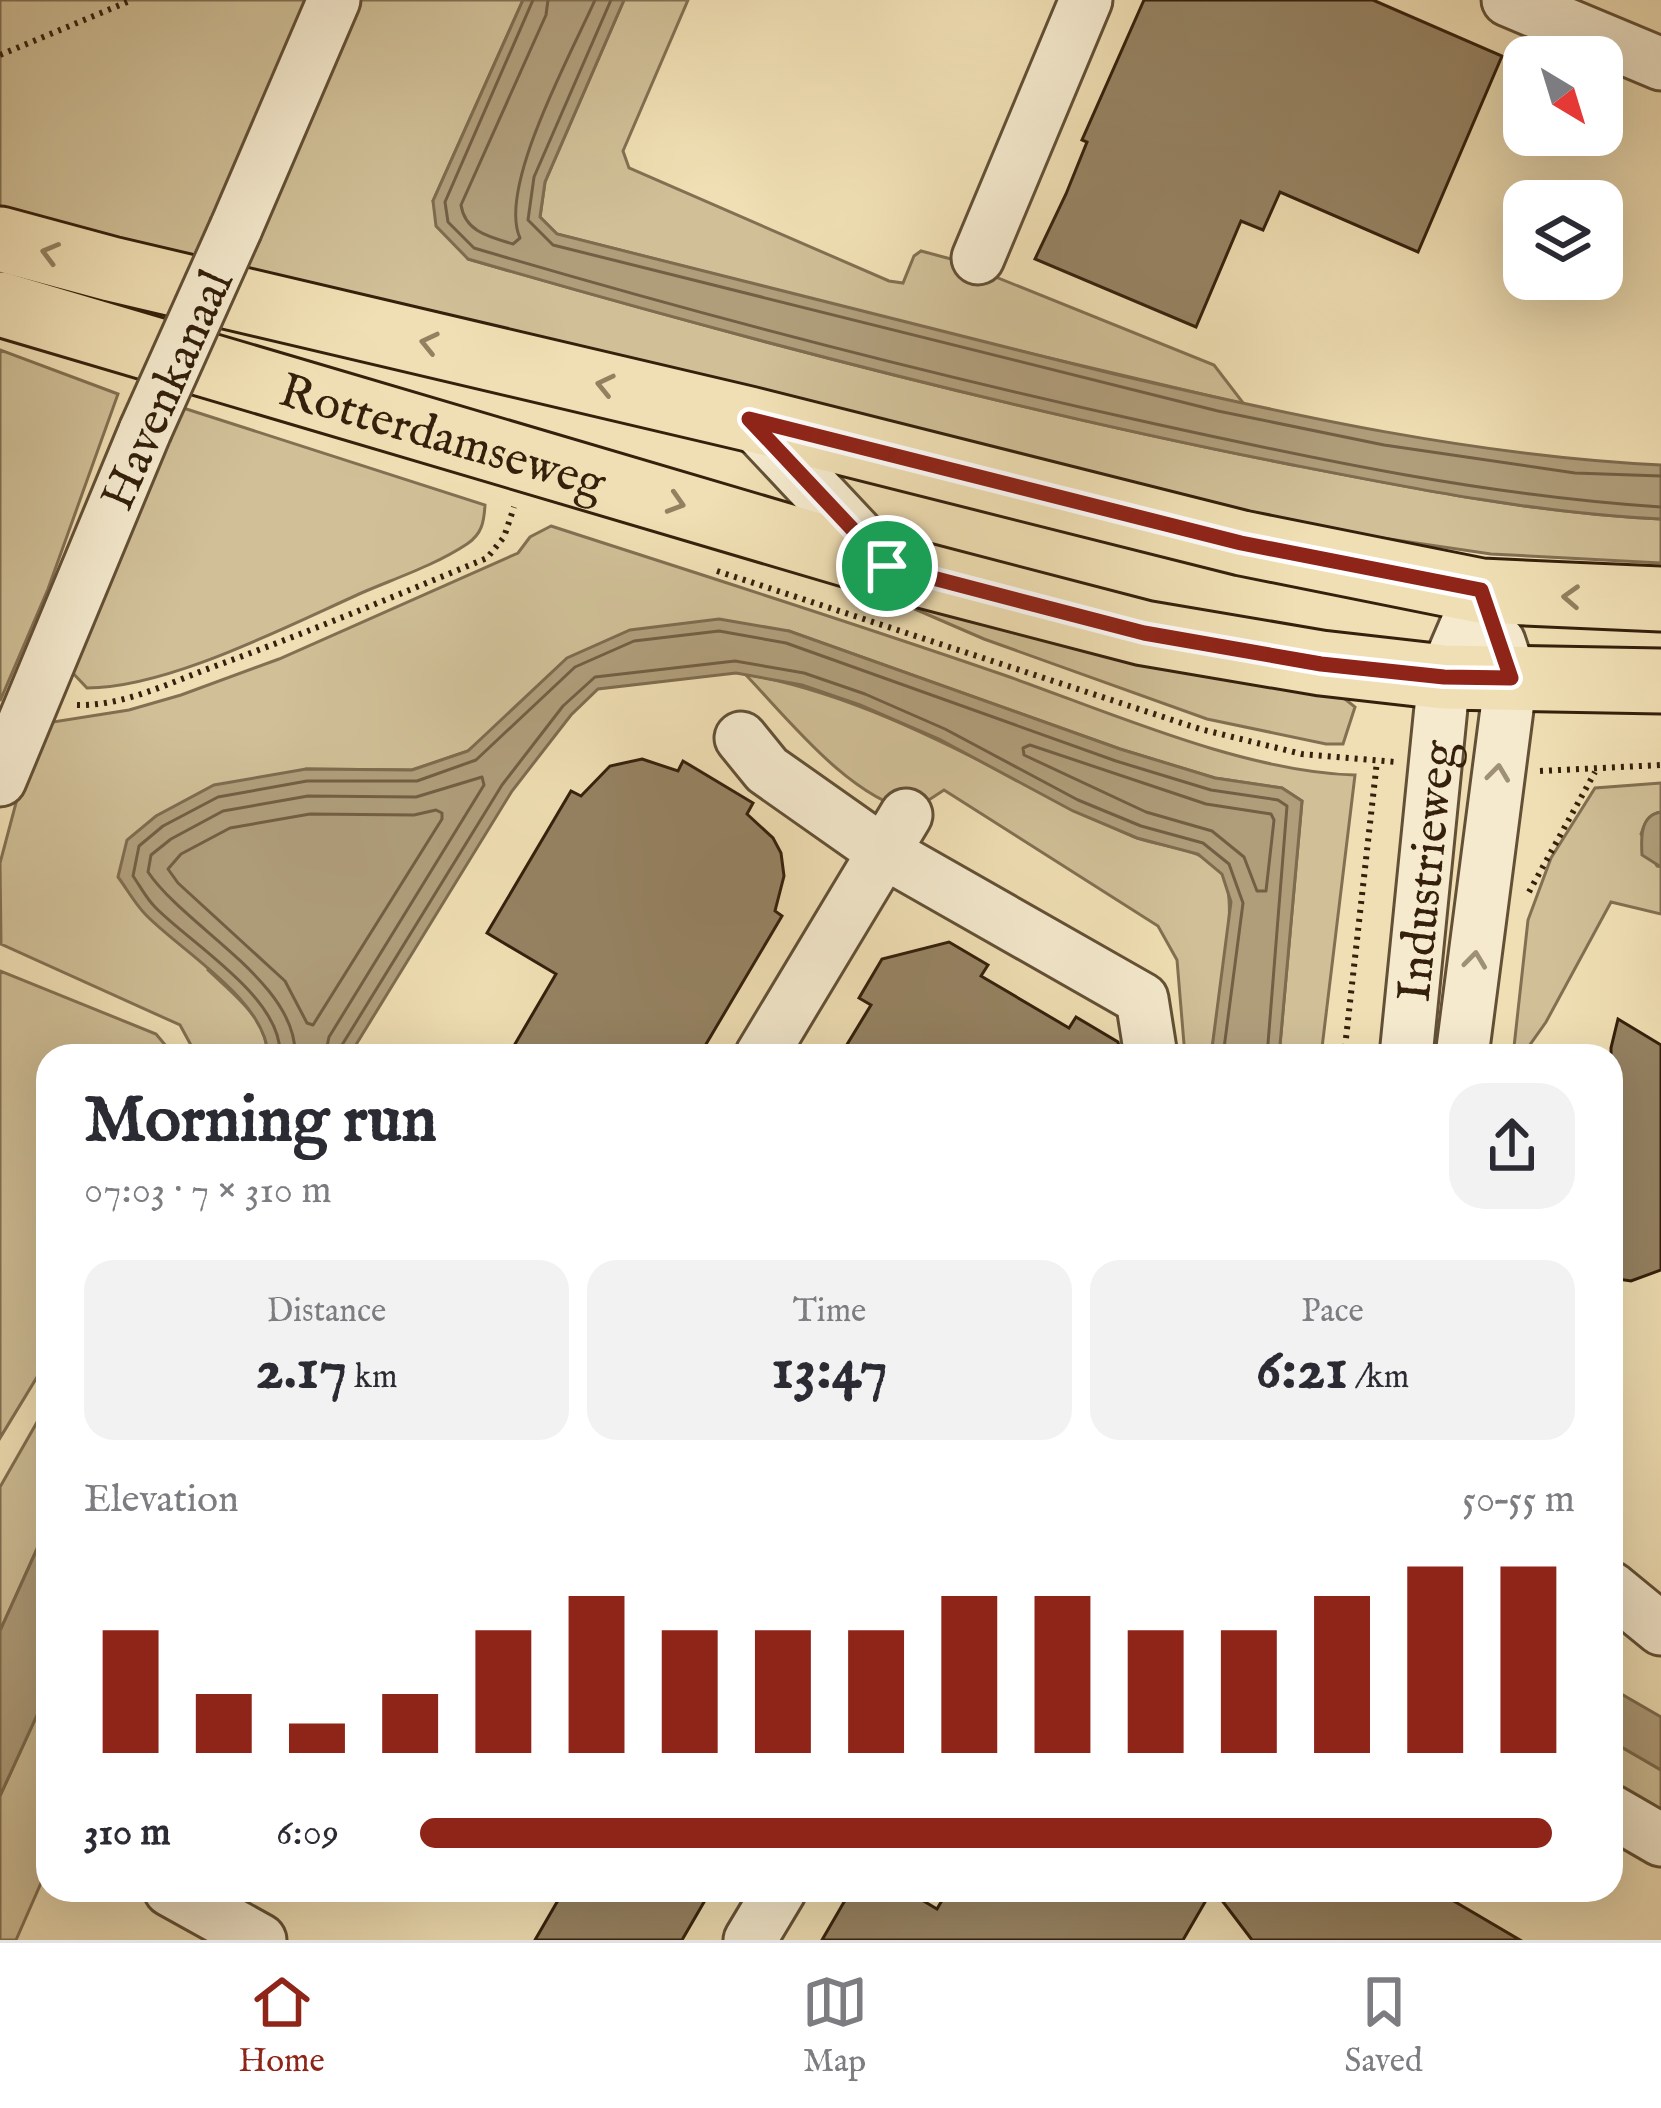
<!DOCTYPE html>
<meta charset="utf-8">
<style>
body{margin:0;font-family:"IM FELL English",serif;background:#f2f2f3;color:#2b2b33;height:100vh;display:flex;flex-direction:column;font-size:45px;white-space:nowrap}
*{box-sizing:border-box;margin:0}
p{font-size:39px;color:#7c7c81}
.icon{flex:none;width:66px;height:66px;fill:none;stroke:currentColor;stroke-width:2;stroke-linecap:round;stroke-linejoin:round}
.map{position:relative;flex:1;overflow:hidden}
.side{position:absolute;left:36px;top:1044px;width:1587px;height:858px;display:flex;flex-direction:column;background:#fff;border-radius:36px;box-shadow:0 12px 48px #0002}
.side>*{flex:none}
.needle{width:78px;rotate:142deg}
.buttons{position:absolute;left:1503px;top:36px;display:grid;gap:24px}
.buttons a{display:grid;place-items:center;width:120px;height:120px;border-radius:24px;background:#fff;box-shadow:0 12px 48px #0002;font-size:60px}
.pin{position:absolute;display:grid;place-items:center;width:102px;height:102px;color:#fff;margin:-51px;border:6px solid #fff;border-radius:50%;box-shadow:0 3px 12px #0007}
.round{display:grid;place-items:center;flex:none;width:126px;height:126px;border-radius:36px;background:#f2f2f3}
.head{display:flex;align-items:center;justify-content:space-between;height:204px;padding:0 48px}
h1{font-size:66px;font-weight:800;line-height:90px}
.stats{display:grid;grid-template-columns:repeat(3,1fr);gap:18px;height:204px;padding:12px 48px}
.stats div{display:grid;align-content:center;border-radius:30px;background:#f2f2f3;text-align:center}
.stats b{font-size:60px;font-weight:800}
.stats small{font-size:33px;font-weight:400}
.stats p{font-size:33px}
.chart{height:336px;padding:24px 48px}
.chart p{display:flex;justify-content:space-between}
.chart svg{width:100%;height:216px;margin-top:12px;stroke:#8f2418;stroke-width:6}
ul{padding:0 48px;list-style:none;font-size:39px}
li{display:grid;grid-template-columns:192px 144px 1fr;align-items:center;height:90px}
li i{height:30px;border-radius:15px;background:#8f2418}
.tab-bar{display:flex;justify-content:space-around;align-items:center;height:168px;border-top:3px solid #e1e1e2;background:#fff;font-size:33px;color:#7c7c81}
.tab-bar a{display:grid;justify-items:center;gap:6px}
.tab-bar .current{color:#8f2418}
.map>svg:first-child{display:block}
.green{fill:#d0bf97;stroke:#827052;stroke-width:3}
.water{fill:#b09e7b;stroke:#7e6c4f;stroke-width:3}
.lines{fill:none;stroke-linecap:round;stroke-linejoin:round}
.shore{stroke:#725f44;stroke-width:3}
.building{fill:#968363;stroke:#34200c;stroke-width:3}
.minor-casing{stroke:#635036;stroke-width:57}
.major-casing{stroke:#34200c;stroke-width:69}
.path{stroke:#34200c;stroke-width:6;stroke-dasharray:3 6;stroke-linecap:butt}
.minor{stroke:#f5eace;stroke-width:51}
.major{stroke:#f0dfb4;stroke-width:63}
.minor-bridge-casing{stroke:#635036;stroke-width:57;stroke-linecap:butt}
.minor-bridge{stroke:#f5eace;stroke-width:51}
.oneway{stroke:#928060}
.oneway2{stroke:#9e8f77}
.route-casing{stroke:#fff;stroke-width:24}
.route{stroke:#8f2418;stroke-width:15}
.labels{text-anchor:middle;stroke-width:10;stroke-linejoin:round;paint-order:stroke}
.street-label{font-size:48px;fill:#34200c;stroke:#f5eace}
</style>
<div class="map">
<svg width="1661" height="1940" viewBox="0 0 1661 1940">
<rect width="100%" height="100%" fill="#f0dfb4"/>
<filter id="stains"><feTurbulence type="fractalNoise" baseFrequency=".00167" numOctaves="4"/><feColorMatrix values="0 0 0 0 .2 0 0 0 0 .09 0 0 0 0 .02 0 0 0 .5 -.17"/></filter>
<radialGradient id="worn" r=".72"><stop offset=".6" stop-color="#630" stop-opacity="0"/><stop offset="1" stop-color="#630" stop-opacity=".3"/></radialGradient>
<!-- green -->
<path class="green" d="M0,0h313l-121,272 -192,-50z
M352,0h171l-90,201 35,58c265,77 534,148 805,202 128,25 258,52 388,58v44l-170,-9 -278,-41 -982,-238z
M624,0h64l-65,151 6,17 260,113 14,2 11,-27 7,-5 30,8 263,106 30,39 -279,-66 -408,-104 -17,-17 5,-35z
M0,350l118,44 -70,195 -48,112z
M177,406l308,99c-1,17 -3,29 -18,39 -30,20 -68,33 -101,47 -77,34 -197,97 -279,97l-18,-19z
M551,526c151,49 303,97 453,149 105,37 240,97 351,100l-34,281h-42l23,-255 -20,-13 -67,-10 -95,-29 -331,-118 -274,79 -47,41 -56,19 -106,-1 -98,201c25,24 59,48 60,86h-78l2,-9 -12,-22 -179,-81 -1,-81 33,-124 7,-15 89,-14 52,-15 98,-36 239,-106 12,-16z
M894,600l441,91 20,16 -12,37h-17l-119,-25 -223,-80z
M745,674c140,25 259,104 387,162 29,12 73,10 91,39 18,30 -7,143 -12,181h-26l-8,-96 -19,-34 -214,-136 -32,21c-63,-14 -123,-91 -167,-137z
M1661,783v29c-13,2 -16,11 -20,22l16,32 4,1v47l-50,-12 -65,120 -24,34h-9l15,-136 23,-62 44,-70z
M0,971l156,63 16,19v3h-124v303l-48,79z
M48,1403v121l-48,107v-144z
M48,1691v176l-32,73h-16v-144z
M1611,1741l50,29v47l-50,-29z"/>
<!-- water -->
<path class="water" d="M523,0h101l-79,182 -5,35 17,17c186,46 371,95 557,140 180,42 362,82 547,91v54c-130,-6 -260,-33 -388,-58 -271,-54 -540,-125 -805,-202l-32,-33 -3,-25z
M719,619l70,12 331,118 95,29 67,10 20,13 -23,255h-68l20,-154 -9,-28 -24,-20 -61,-16 -64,-27 -134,-72 -79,-34 -58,-20 -66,-12 -138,16 -27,26 -59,76 -163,265h-81c-1,-55 -86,-104 -122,-141 -11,-11 -19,-26 -28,-38l9,-37 29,-24 58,-31 92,-16 106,1 56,-19 99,-93 63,-28z
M1661,812v55l-19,-12c-1,-17 -2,-40 19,-43z
M48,1525v166l-48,105v-165z
M1611,1688l50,29v53l-50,-29z"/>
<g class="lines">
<!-- shore -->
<path class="shore" d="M533,0l-88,202 3,20 26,26c223,66 450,125 677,175 168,37 338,73 510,84
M548,0l-2,15 -85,190c4,27 29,32 52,39l7,-6c-23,-50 52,-186 75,-238
M611,0l-77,177 -6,43 25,25 665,166 166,34 191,28 86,3
M1030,745l176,59 65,10 3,6 -8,71h-9l-13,-34 -32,-26 -66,-19 -122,-57 -1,-7z
M436,810l6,3v6l-129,206 -6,-2 -22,-42 -107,-98 -10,-14 13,-15 49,-26 80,-14 104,1z
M280,1056c3,-58 -88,-111 -125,-149 -9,-9 -15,-21 -22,-31l6,-30 24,-20 55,-29 89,-16h110l59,-21 99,-93 59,-26 85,-10 67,12 330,118 95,29 67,10 9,6 -20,250
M295,1056c3,-73 -109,-128 -147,-184l3,-17 20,-16 52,-28 85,-15 108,1 66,-20 2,8 -155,252 -4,19
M340,1056l2,-11 160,-260 61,-79 32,-29 140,-16 69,12 61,21 80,35 133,71 63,26 62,17 26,21 14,39 -20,153"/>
</g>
<!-- building -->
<path class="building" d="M1144,0h229l129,56 -84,196 -138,-60 -17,38 -22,-9 -45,106 -161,-68 31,-65 21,-52 -5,-2z
M642,759l36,12 5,-10 70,42 -6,11 26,24 8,15 3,23 -9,35 7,5 -83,140h-191l48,-82 -69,-41 84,-142 10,5 29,-30z
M949,942l39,23 -7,11 88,52 7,-11 42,25 3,14h-281l31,-51 -12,-7 23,-39z
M1618,1019l43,26v225l-30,11 -20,-3v-230z
M564,1890h147l-29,50h-147z
M851,1890h54l32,19 11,-19h264l-29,50h-361z
M1214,1890h244l-6,10 68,40h-268z"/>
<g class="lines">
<!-- minor casing -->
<g class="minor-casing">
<g id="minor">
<path d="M1508,0l153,64"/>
<path d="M236,228l98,-228"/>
<path d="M978,258l108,-258"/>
<path d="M749,419l138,147"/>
<path d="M741,738l26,32 115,81 260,148 9,57"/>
<path d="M0,780l145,-349"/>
<path d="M761,1056l145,-241"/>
<path id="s1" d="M1406,1056l38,-379 37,-86"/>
<path d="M1462,1056l49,-378 -12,-36"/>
<path d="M1611,1588l50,41"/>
<path d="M1611,1811l50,29"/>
<path d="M170,1890l90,50"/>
<path d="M750,1940l30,-50"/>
</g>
</g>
<!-- major casing -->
<g class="major-casing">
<g id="major">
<path d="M0,239l111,30 638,150 493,124 239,48 180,8"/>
<path id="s2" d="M0,304l887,262 257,67 177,30 123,14 217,4"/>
</g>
</g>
<!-- path -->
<path class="path" d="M0,55l132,-55
M717,571l483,158 102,25 93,8
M77,705c46,1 90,-21 133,-37 94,-34 185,-72 277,-110l17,-21 10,-30
M1540,771l121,-6
M1529,892l66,-120
M1344,1056l33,-295"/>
<!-- minor -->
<use href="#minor" class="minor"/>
<!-- major -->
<use href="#major" class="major"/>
<!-- minor-bridge casing -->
<g class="minor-bridge-casing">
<path id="minor-bridge" d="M145,431l91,-203"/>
</g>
<!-- minor-bridge -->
<use href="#minor-bridge" class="minor-bridge"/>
</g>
<!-- one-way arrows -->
<defs><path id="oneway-chevron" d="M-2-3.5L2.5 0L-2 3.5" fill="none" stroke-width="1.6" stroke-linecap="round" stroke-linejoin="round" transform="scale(3)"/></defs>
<g class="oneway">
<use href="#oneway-chevron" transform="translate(50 253) rotate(-165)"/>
<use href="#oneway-chevron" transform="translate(429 343) rotate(-167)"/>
<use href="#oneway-chevron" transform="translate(605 385) rotate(-167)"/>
<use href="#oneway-chevron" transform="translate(676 503) rotate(17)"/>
<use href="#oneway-chevron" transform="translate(1571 597) rotate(-177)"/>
</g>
<g class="oneway2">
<use href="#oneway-chevron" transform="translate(1498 773) rotate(-83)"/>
<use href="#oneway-chevron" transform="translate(1475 960) rotate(-83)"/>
</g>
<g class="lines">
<!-- route casing -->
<g class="route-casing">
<path id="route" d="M749,419l492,124 240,47 30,88 -67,-1 -123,-13 -177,-31 -257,-67z"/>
</g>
<!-- route -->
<use href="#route" class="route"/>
</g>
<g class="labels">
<!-- street labels -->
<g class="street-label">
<text transform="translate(165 389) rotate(-66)" y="17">Havenkanaal</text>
<text dy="17" stroke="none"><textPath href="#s2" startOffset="462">Rotterdamseweg</textPath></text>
<text dy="17" stroke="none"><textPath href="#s1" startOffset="186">Industrieweg</textPath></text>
</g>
</g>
<rect width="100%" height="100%" filter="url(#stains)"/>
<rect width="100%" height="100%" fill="url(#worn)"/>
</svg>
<div class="buttons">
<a><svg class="needle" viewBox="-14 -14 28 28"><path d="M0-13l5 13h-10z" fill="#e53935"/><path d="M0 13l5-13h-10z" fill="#7c7c81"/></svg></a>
<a><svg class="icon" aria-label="layers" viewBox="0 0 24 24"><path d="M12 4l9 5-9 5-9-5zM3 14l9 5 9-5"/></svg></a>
</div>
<div class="pin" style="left:887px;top:566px;background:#1e9e55"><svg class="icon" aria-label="arrive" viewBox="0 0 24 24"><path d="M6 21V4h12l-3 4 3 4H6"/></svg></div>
<section class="side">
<div class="head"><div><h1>Morning run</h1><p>07:03 · 7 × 310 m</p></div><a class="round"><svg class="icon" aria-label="share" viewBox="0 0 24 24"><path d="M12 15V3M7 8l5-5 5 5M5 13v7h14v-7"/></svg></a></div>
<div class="stats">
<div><p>Distance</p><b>2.17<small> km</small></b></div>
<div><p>Time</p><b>13:47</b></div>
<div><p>Pace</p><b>6:21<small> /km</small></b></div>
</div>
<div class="chart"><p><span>Elevation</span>50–55 m</p>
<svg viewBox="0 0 160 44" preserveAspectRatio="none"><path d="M5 44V19M15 44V32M25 44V38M35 44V32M45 44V19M55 44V12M65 44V19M75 44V19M85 44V19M95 44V12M105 44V12M115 44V19M125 44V19M135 44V12M145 44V6M155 44V6"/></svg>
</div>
<ul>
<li><b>310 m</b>6:09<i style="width:98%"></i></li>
</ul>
</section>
</div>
<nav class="tab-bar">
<a class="current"><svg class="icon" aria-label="home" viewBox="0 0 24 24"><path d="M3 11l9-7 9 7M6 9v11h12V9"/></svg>Home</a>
<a><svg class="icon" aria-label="map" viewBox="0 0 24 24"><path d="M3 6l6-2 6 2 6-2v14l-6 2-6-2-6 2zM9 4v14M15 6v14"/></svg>Map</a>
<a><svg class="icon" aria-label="saved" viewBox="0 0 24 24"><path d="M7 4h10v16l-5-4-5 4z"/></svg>Saved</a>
</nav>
